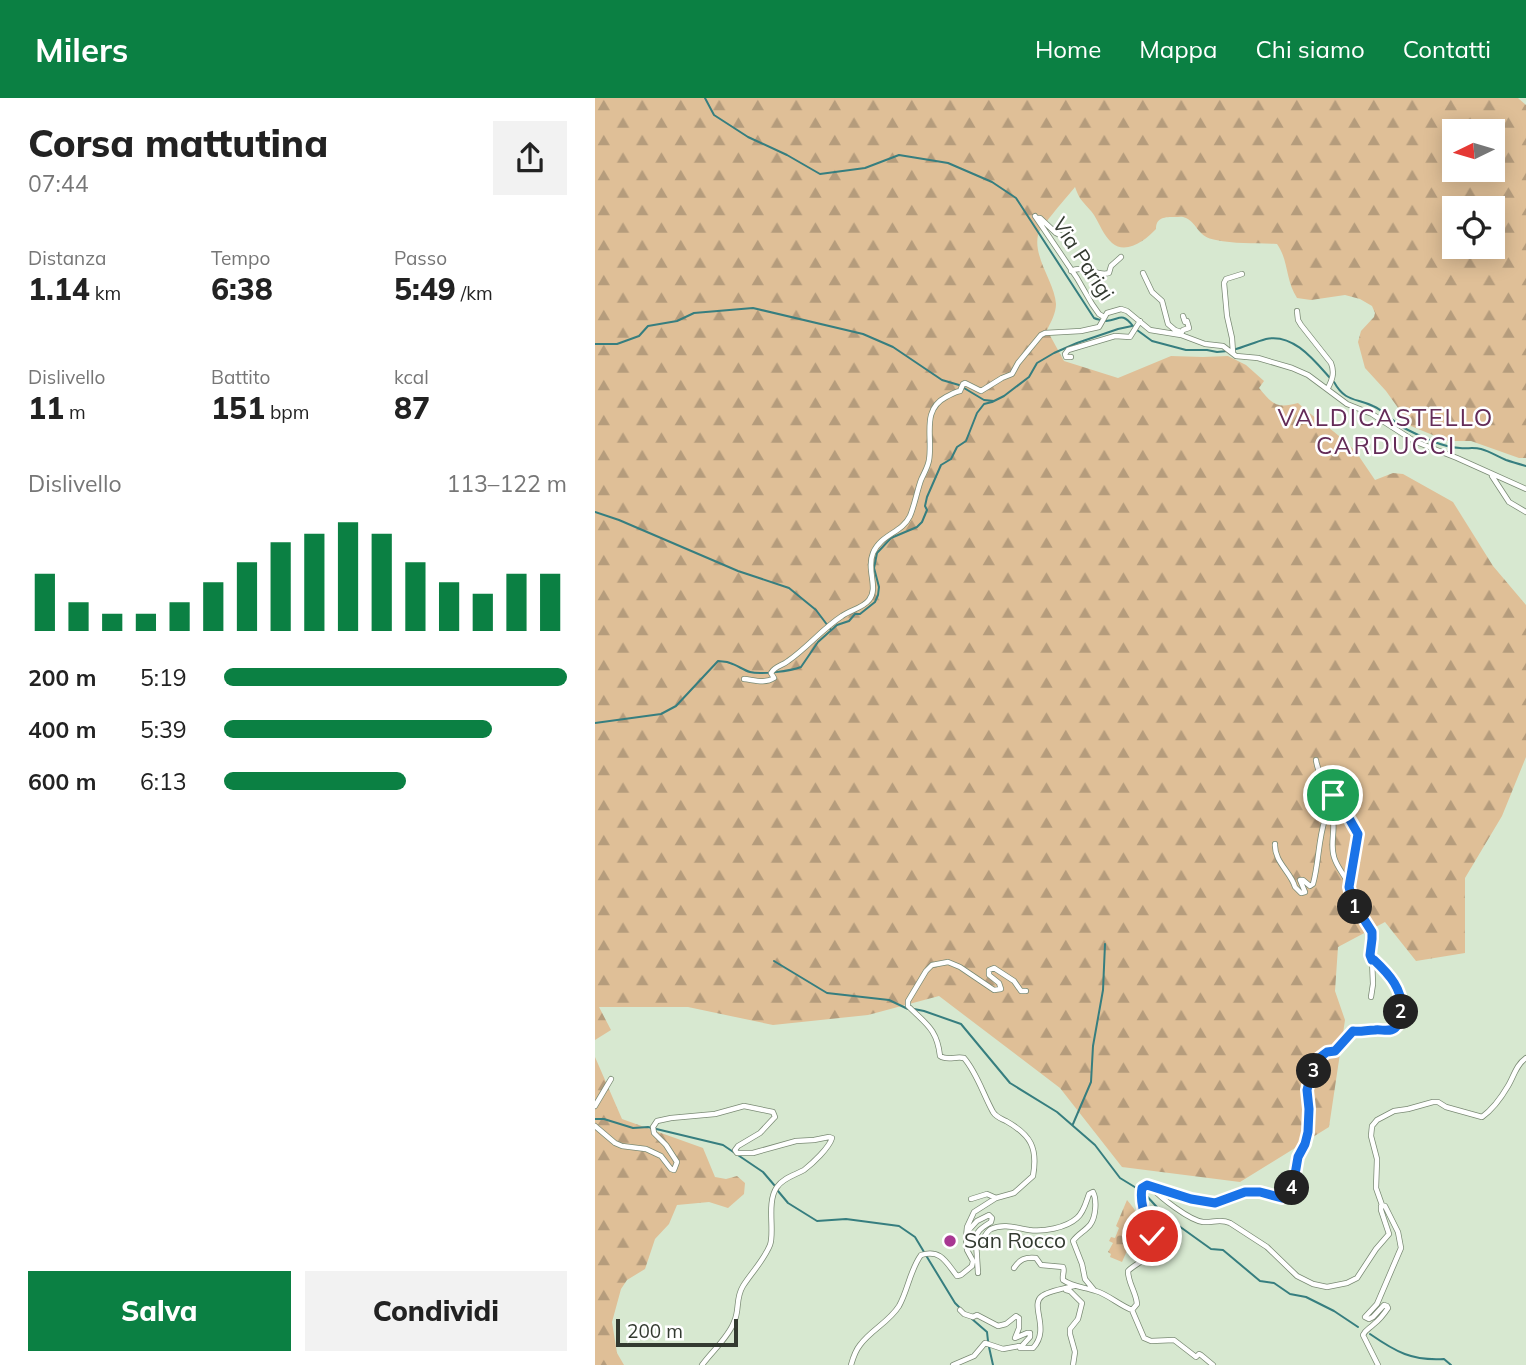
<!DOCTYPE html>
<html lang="it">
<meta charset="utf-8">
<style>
body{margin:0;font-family:Mulish,sans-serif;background:#f2f2f2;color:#222;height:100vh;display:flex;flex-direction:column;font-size:26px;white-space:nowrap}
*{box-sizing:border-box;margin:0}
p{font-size:23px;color:#767676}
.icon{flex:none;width:38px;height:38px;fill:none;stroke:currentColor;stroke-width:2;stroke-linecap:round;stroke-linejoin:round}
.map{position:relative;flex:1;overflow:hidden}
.drawer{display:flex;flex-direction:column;background:#fff;width:595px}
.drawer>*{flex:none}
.needle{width:46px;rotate:265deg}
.controls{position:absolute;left:847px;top:21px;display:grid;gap:14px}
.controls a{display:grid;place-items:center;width:63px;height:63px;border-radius:0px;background:#fff;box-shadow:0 4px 18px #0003;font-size:35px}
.scale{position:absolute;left:21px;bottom:18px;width:122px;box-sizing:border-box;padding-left:7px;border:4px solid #333a30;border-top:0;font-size:19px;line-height:24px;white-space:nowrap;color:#333a30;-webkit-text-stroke:5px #fff;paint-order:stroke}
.pin{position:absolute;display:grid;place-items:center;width:60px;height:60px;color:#fff;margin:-30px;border:4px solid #fff;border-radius:50%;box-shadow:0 2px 7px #0007}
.km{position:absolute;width:35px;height:35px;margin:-18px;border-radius:50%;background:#222;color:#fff;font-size:19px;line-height:35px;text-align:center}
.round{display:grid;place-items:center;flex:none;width:74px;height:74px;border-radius:0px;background:#f2f2f2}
.headline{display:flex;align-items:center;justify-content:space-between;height:119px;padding:0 28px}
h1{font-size:38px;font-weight:800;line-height:52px}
.stats{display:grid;grid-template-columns:repeat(3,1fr);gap:10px;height:119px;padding:7px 28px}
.stats div{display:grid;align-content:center}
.stats b{font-size:30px;font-weight:800}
.stats small{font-size:19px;font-weight:400}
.stats p{font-size:19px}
.chart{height:196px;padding:14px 28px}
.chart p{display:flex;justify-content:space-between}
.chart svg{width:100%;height:126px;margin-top:7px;stroke:#0b8043;stroke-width:6}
.primary-button{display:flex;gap:14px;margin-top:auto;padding:14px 28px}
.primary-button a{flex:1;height:80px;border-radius:0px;background:#0b8043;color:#fff;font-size:28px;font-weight:800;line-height:80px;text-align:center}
.primary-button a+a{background:#f2f2f2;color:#222}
ul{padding:0 28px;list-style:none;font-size:23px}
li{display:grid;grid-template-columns:112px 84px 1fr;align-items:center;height:52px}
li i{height:18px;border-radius:9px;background:#0b8043}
header{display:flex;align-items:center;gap:42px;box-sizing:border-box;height:98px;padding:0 35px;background:#0b8043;color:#fff}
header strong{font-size:33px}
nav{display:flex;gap:38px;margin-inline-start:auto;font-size:24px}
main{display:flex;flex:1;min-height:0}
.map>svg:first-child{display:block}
.forest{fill:url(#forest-firs);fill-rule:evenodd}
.cemetery{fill:url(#cemetery-stones)}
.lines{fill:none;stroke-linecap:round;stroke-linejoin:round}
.stream{stroke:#367e7f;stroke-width:2}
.minor-casing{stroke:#7a8a74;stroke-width:6}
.minor{stroke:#fff;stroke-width:4.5}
.route-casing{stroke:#fff;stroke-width:14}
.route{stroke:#1a73e8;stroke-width:9}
.poi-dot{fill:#a83792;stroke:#fff;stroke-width:2.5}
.labels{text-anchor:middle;stroke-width:5;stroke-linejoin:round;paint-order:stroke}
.street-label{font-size:21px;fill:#333a30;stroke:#fff}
.poi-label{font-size:21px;fill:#333a30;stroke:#fff;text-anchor:start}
.quarter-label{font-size:24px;letter-spacing:2px;fill:#642c58;stroke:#fff}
</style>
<header>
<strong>Milers</strong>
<nav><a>Home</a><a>Mappa</a><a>Chi siamo</a><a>Contatti</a></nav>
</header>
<main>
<section class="drawer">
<div class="headline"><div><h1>Corsa mattutina</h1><p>07:44</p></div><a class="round"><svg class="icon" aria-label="share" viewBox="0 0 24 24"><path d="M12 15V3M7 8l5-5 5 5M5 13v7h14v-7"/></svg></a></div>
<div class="stats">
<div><p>Distanza</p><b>1.14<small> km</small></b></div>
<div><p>Tempo</p><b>6:38</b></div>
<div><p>Passo</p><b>5:49<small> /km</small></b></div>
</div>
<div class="stats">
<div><p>Dislivello</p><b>11<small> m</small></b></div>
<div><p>Battito</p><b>151<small> bpm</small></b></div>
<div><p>kcal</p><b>87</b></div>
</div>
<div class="chart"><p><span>Dislivello</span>113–122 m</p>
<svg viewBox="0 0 160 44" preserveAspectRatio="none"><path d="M5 44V24M15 44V34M25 44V38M35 44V38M45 44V34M55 44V27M65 44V20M75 44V13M85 44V10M95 44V6M105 44V10M115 44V20M125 44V27M135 44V31M145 44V24M155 44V24"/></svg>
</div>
<ul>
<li><b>200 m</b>5:19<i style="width:100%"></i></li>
<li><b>400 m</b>5:39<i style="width:78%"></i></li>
<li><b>600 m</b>6:13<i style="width:53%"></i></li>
</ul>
<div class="primary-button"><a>Salva</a><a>Condividi</a></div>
</section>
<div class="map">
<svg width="931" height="1267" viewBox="0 0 931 1267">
<defs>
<pattern id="forest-firs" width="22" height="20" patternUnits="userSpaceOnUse" patternTransform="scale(1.75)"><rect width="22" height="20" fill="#dfbf97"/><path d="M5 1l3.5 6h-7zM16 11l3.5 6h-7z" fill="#b59c7c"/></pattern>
<pattern id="cemetery-stones" width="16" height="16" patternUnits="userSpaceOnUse" patternTransform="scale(1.75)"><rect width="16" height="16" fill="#dfbf97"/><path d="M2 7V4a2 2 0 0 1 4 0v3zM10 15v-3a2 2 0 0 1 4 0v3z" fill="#b59c7c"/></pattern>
</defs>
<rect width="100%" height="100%" fill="#d7e8d0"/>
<!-- forest -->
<path class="forest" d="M0,0h923l8,7v353h-7l-48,-17h-24l-36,-15 -25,-35 -21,-23 -7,-26 3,-11 13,-14 1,-4 -3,-7 -12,-7 -15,-4 -34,5 -14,-2c-12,-19 -8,-37 -20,-54 -20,-1 -42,0 -61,-4 -19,-3 -17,-15 -30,-22 -4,-2 -7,-1 -11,-1 -10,0 -19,0 -19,12 -10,11 -30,26 -44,14 -8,-7 -13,-20 -18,-28 -3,-5 -8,-9 -11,-13 -4,-4 -6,-10 -8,-15 -7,9 -34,39 -37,48 -5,23 17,48 18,69 0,9 -5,18 -9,26l17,31 54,17 53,-22 32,1 25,-1 18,9 18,16 -5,7c13,16 18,21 39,15 18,17 40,29 57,48 7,9 13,19 20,29l18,-7 10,1 50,28 40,64 33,39v152l-24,59 -37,62v75l-49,8 -31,-39 -47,25 -3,44 10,29 -16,107 -89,55 -118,-15 -62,-79 -121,-92 -71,19 -95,10 -85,-18h-89l12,23 -16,10zM859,33h39v39h-39zM859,110h39v39h-39z
M0,959l27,62 81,29 12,29 11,2 11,-3 8,7 -1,11 -16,14 -19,-6 -32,3 -8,19 -14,15 -10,30 -18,11 -6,9 -9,33 5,31 7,12h-29z"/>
<!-- cemetery -->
<path class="cemetery" d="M532,1102c11,12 14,21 12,38l-5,-3 -12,27 -12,-5 1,-3 -3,-2 5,-9 -4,-2 2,-4 4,1 4,-10 -3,-2z"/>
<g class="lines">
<!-- stream -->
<path class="stream" d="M110,0l9,17 34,22 39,18 33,19 45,-6 34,-13 49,8 44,19 24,16 78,120c2,1 10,3 12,3 14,-1 15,-10 27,5
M542,232l15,11 34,9h21l10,2 11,-1
M0,246h22l22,-8 9,-10 29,-5 17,-8 59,-5 110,26 30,13 49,33 17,5
M638,252c11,-3 22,-8 33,-11 27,-6 48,21 64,39
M739,284c11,20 22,16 39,24 12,5 20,16 31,22 16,8 37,19 56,20 7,1 13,-1 21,1 8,2 16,7 25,11 6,2 13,4 20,6
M369,290l20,12 10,1
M0,414l24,8 119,51 51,17 27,22 15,20
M0,625l66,-9 15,-8 42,-45c4,1 8,0 12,2 7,2 13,7 20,9 10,3 41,-1 51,-5l17,-25 19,-17 12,-4 6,-7h5l15,-12 3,-7 1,-8 -5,-19 3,-15 14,-15 26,-11 5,-5 5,-12 -2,-4 2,-9 14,-32 10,-6 6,-12 9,-6 11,-28 7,-9 8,-2 12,-6 25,-19 8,-14 17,-10 23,-10 41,-14 14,-3
M179,863l53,32 62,7 19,9
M319,911l10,2 37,13 49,59 47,29 38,33 25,33 18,11
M0,1021h9l29,9 15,-1 75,18 40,27 12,14
M478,1026l18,-42 2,-36 10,-56 2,-46
M183,1093l10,12 29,18 29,-2 53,7 16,11 9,15
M549,1095l21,23 46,33 12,1 37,31 14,2 16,11 16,3 28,14 24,16
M332,1159l28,46 5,5
M377,1221l15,13 1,9
M775,1236c26,18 42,27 74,25l7,6
M394,1249l4,18"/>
<!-- minor casing -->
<g class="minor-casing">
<path id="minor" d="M440,118l42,62 15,26 7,10 5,3
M443,120h2l16,15 8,4
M476,173c13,-7 26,6 38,2l2,-7 10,-9
M548,175l9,19 10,9 6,23 7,6 6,2
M702,213l1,9 3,5 30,38c4,10 1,17 -3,25
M587,234l1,-2 6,-2 -2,-7 -2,1 -2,-6
M638,255l-1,-15 -5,-22 -3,-33 2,-4 16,-5
M476,259h-5l-1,-3 3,-4 47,-14 15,1 10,-16
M897,378l17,26 17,10
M149,581c10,1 21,5 30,-1l-3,-5c4,-7 11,-7 17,-12 19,-13 34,-32 54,-45 8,-6 21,-8 27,-16 10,-12 -3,-30 4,-47 8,-19 29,-20 37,-37 5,-12 7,-25 11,-36 3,-7 7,-13 8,-20 4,-23 -8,-50 17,-63 6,-3 9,-5 14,-6l3,-7 2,-1 16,8 21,-13 10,-4 6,-11 23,-28 4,-2 36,-2 18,-4 8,-14 14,-4 6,2 23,19 31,5 24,9 18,2 13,10 22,2 34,10 16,7 39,29 25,10 42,27 43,17 69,31
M721,662c2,14 11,30 22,39l20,35 -6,42 -3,7
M680,746c-1,18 16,28 20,43l6,6 4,-1 -5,-12h3l7,6 3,-2c6,-22 5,-43 12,-65l4,-1 4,2c2,12 -3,25 1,37 3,11 12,19 15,29 2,7 2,14 6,20 5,10 15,18 17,28 2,9 -4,17 0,26
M0,1008l16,-27
M0,1028l20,17 7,3 24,3 15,7 10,13 3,1 3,-8 -11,-17 -12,-12 -1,-6 4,-6 14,-3 44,-4 29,-8 29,6 2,5 -2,2 -13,14 -22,13 -3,4 2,3h16l43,-12 18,-1 15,-3 3,1c-3,10 -19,25 -28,32 -9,5 -21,8 -27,17 -11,15 -2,45 -7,58 -6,15 -18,27 -27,41 -8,13 -3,24 -9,36 -6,16 -22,29 -32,43
M557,1090c9,10 37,32 51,34 10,1 17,-4 27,1l37,24 30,29 16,8 14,3 20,-4 10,-5 19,-29 13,-15 -8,-24v-4l1,-1 3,1 13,26 3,16 -24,56 -12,13 4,2 4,-2 11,-12 3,1 1,2c-4,6 -9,12 -14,16 -5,5 -8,5 -11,11l15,30
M376,1101l16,-5 9,4
M787,1107l-6,-17 1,-29 -6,-23 1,-10 5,-6 17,-9 14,-2 25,-7h5l8,5 36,10c11,-8 19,-19 26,-31 6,-10 8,-21 18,-28
M372,1134l10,-11 12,-6 3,3 -1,4c-8,5 -16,9 -15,19l2,2 3,-1c3,-4 5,-10 10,-13 12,-6 26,-1 38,1 14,2 37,-2 48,-12 7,-6 9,-16 12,-24l4,-2c4,8 3,25 -3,33 -5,6 -12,9 -17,16l9,23 3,15 9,11
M381,1144l2,31
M419,1170c6,-9 11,-11 22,-10l5,7 22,2c2,4 -1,8 0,13 10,7 21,7 33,11 13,4 23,14 36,19l5,-6c-1,-12 -9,-21 -9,-33 7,-7 17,-10 22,-18 10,-18 -12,-44 -8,-65l5,-3 44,14 24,4 30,-11h15l22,6 7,-4 4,-8 5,-29 7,-13 3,-12 1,-23 -2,-19 2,-8 5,-8 1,-13 4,-5 8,-4 8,-1 17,-19c9,0 14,-2 23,-2 7,-1 15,3 21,-3 3,-3 5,-11 5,-15 3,-22 -12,-39 -27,-52h-2l1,24 -2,13
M471,1192l4,1 12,12 -4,16 -8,10v5l5,18 -2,13
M365,1212l4,4 9,3 4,-2 21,11 8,-2 10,-8 3,2v10l-4,10 12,-5h3v4l-10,11h13c18,-19 -4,-43 9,-52 6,-5 24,-8 32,-10
M537,1212l12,28 7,3 23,-1 22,17 3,-3 2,1 12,10
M256,1267c2,-7 4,-14 9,-20 11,-15 29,-23 39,-39 9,-16 11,-36 22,-51 20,-6 25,7 36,21l4,-1 11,-9 1,-5 -6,-11 -1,-12 1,-11 7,-15 22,-14 18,-5 19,-17c5,-28 -2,-41 -27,-55 -6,-3 -10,-4 -13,-9 -10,-18 -16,-39 -29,-54 -8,-2 -17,3 -24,-2 -3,-27 -14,-32 -32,-50v-5l18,-30 6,-6 16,-3 12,5 34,23 7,-1 -2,-6 -10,-8v-5l5,-2 20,13 7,10h5
M358,1267l21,-9 11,-13 18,6 16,-3"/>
</g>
<!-- minor -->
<use href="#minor" class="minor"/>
</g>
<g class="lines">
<!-- route casing -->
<g class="route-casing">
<path id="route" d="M557,1138c-5,-15 -13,-32 -10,-48l5,-3 44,14 24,4 30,-11h15l22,6 7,-4 4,-8 5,-29 7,-13 3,-12 1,-23 -2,-19 2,-8 5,-8 1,-13 12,-9 8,-1 18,-20c9,1 13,-1 22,-1 7,-1 15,3 21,-3 4,-3 5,-11 5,-15 3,-22 -12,-38 -27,-52h-2l-2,-5 2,-16v-7l-19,-30 -4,-15 9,-53 -20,-35 -5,-4"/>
</g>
<!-- route -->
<use href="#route" class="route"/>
</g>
<!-- markers -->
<circle class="poi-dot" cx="355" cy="1143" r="7"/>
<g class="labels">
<!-- street labels -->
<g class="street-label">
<text transform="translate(488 161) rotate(57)" y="7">Via Parigi</text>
</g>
<!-- poi labels -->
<g class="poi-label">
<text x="369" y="1150">San Rocco</text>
</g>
<!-- quarter labels -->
<g class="quarter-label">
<text x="791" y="328">VALDICASTELLO<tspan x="791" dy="28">CARDUCCI</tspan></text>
</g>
</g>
</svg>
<div class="controls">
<a><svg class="needle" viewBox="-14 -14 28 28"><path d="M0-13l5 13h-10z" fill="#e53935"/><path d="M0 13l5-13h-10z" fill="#767676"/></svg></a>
<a><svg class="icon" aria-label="locate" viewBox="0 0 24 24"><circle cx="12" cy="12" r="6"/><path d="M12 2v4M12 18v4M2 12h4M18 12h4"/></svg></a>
</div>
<div class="scale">200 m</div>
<div class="pin" style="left:738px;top:697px;background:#1e9e55"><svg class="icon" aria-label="arrive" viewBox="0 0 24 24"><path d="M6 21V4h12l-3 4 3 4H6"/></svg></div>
<div class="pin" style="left:557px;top:1138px;background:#d93025"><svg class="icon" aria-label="check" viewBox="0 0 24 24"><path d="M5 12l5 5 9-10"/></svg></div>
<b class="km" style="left:760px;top:809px">1</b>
<b class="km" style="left:806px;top:914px">2</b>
<b class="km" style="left:719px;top:973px">3</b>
<b class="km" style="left:697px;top:1090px">4</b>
</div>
</main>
